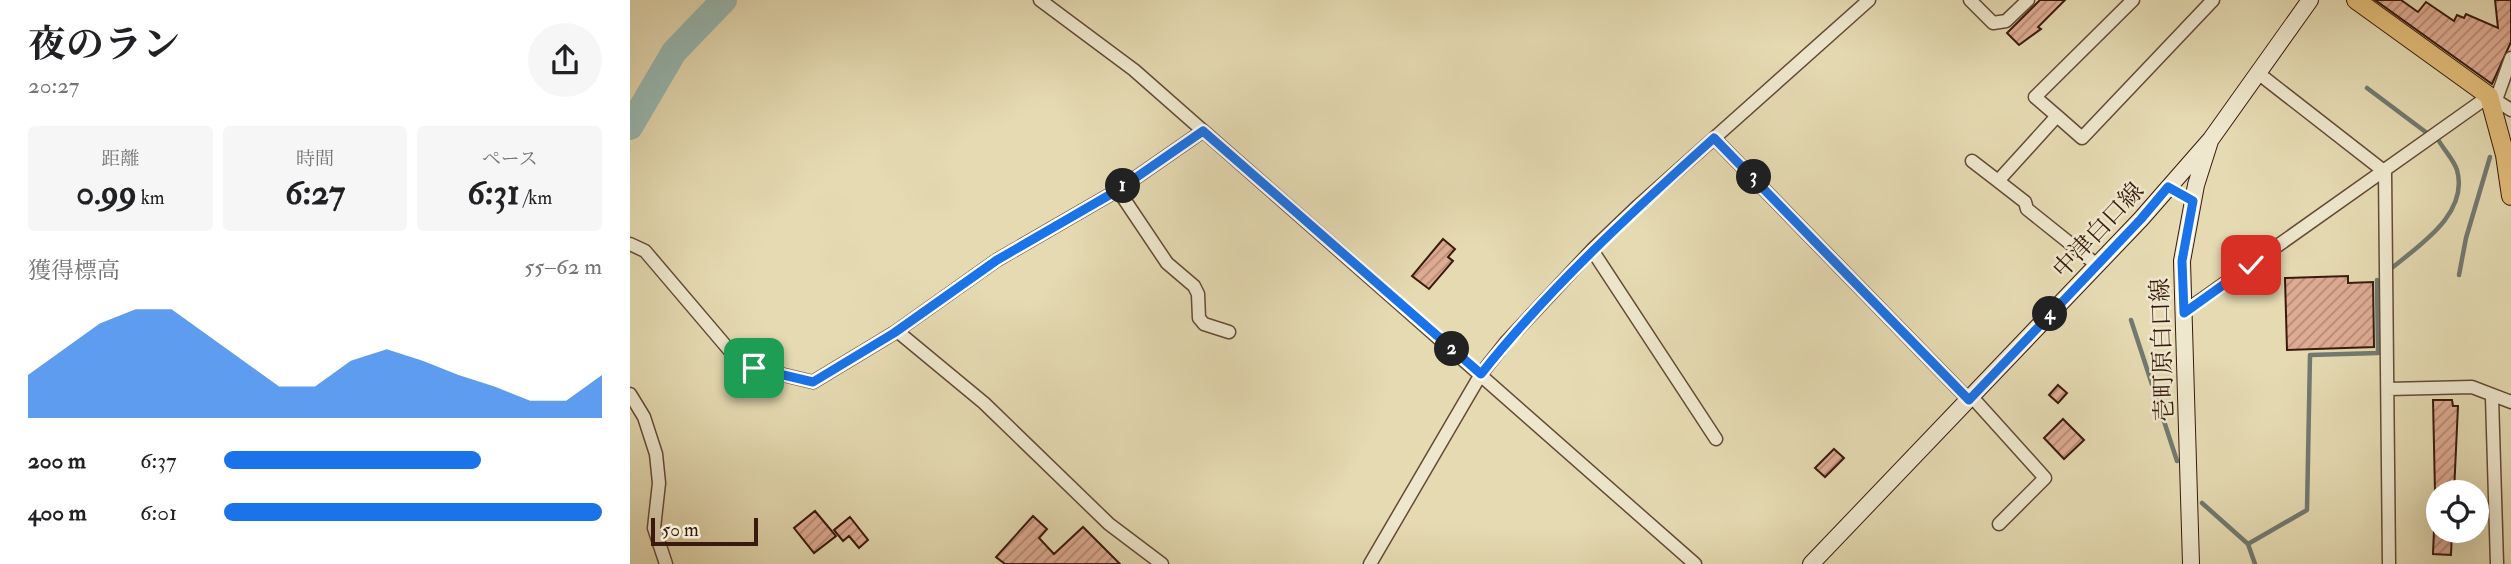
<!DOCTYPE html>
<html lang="ja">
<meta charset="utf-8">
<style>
body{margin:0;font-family:"IM FELL Double Pica","Noto Serif JP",serif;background:#f6f6f6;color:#202124;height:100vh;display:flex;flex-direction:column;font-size:26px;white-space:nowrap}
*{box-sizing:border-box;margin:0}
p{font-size:23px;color:#757577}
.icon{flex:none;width:38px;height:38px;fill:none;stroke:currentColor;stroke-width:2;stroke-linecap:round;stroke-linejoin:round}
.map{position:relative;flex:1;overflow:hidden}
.drawer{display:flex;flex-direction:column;background:#fff;width:630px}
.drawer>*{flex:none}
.buttons{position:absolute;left:1796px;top:480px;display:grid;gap:14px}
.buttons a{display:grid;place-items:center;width:63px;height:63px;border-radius:50%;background:#fff;box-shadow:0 7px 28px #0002;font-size:35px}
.scale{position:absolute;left:21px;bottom:18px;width:107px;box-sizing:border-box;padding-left:7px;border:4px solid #391a0c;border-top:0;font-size:19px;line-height:24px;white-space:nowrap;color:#391a0c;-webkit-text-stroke:5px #eee7cd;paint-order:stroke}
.pin{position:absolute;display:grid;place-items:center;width:60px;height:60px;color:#fff;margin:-30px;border-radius:14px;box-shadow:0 4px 10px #0006}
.km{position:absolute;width:35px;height:35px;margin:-18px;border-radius:50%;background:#222;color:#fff;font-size:19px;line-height:35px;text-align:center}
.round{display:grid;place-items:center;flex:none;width:74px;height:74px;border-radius:37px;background:#f6f6f6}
.summary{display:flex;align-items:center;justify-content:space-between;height:119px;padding:0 28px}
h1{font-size:38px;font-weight:700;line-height:52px}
.figures{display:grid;grid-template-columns:repeat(3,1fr);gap:10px;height:119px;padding:7px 28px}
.figures div{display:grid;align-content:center;border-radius:7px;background:#f6f6f6;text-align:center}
.figures b{font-size:35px;font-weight:700}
.figures small{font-size:19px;font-weight:400}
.figures p{font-size:19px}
.chart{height:196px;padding:14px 28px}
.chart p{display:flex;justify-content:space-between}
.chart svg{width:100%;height:126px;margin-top:7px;fill:#1a73e8;opacity:.7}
ul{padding:0 28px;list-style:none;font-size:23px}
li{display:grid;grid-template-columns:112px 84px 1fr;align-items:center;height:52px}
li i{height:18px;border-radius:9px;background:#1a73e8}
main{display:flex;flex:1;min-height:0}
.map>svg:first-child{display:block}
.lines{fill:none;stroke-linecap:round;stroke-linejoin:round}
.stream{stroke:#727970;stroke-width:4.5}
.river{stroke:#98b9b3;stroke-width:26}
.building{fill:url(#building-hatch);stroke:#391a0c;stroke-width:2}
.minor-casing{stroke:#644a36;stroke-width:15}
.secondary-casing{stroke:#391a0c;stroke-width:18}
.primary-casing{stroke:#391a0c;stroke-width:20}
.minor{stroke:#eee7cd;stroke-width:12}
.secondary{stroke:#eee7cd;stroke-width:16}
.primary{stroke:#e2bd79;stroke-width:18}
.route-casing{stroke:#fff;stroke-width:14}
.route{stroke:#1a73e8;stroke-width:9}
.labels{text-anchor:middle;stroke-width:5;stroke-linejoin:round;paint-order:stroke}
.street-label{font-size:24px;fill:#391a0c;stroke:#eee7cd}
</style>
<main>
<section class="drawer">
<div class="summary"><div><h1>夜のラン</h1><p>20:27</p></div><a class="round"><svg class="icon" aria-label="share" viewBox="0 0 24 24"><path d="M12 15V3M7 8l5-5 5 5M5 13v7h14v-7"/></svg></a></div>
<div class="figures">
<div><p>距離</p><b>0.99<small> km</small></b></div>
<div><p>時間</p><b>6:27</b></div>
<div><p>ペース</p><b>6:31<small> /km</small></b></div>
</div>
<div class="chart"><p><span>獲得標高</span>55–62 m</p>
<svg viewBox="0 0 160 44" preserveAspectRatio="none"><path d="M0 44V29L10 20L20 11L30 6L40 6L50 15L60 24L70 33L80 33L90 24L100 20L110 24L120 29L130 33L140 38L150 38L160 29V44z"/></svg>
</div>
<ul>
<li><b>200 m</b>6:37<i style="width:68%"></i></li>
<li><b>400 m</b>6:01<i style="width:100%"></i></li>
</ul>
</section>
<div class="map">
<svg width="1881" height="564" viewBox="0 0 1881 564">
<defs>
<pattern id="building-hatch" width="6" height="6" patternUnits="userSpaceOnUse" patternTransform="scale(1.75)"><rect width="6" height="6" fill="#deab93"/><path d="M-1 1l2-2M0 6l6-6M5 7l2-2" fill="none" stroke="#b58a76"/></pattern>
</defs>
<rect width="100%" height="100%" fill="#e5dab2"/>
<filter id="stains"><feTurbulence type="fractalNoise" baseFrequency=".00286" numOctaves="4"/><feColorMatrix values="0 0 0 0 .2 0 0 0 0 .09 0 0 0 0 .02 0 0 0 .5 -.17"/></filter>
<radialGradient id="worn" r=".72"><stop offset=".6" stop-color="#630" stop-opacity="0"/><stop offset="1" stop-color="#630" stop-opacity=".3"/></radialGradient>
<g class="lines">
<!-- stream -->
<path class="stream" d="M1737,88l60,45
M1763,267c28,-23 76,-54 64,-97 -3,-10 -13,-20 -18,-29
M1829,275l7,-37 24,-81
M1501,320l46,141
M1572,503l46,41 7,20
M1618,544l59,-34 3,-155 68,-2 -1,-73"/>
<!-- river -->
<path class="river" d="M0,127l44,-75 50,-52"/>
</g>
<!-- building -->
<path class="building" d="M1410,0h25l-27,27 3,2 -22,16 -12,-12z
M1745,0h26l17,12 8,-10 28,19 3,-6 7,3 2,-4 32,14 -3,-28h16v42l-19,42z
M813,239l12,10 -7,8 5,4 -24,28 -17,-13z
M1718,276v7l25,-1 1,65 -87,3 -2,-72z
M1428,385l9,8 -9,10 -9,-8z
M1803,400h19l1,6h5l-4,86h-19z
M1433,419l21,21 -20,19 -20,-21z
M1204,449l10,9 -19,19 -10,-9z
M185,511l21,25 -22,17 -20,-25z
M403,516l14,13 -8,9 15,16 29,-27 37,37h-115l-9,-7z
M220,517l18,23 -9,8 -10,-12 -6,5 -9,-11z
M1804,530h18l-1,25 -18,-1z"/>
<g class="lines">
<!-- minor casing -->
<g class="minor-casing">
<path id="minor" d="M410,0l94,70 561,494
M1340,0l23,23 13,-2 22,-21
M1628,73l127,99
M1866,100l15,-42
M1427,116l25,22 131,-138
M1084,138l255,262
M1342,161l26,20
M1755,172l4,392
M488,190l49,73 27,23 4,8 1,24 5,6 25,8
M0,244l15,7 97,114 71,17 81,-49 103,-73 121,-70 85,-59
M962,250l124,189
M1467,265l-70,-56 -2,-7 -27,-21 59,-65 -22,-19 98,-97
M1554,312l305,-216 22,14
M267,331l87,72 125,121 53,40
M1758,389l84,-2 39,15
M0,394l14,23 12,37 3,29 -5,45 12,36
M1342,397l73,81 -46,46
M1862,397l5,167
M740,564l111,-190 26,-33 85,-91 46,-44 231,-206"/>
</g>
<!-- secondary casing -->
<g class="secondary-casing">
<path id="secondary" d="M1181,564l330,-345 70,-80 99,-139
M1561,564l-9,-303 14,-76 14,-44"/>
</g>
<!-- primary casing -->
<g class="primary-casing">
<path id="primary" d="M1726,0l133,96 16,59 6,41"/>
</g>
<!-- minor -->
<use href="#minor" class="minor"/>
<!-- secondary -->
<use href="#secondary" class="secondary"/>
<!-- primary -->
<use href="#primary" class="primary"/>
</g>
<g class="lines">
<!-- route casing -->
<g class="route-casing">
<path id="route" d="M124,368l59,14 81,-49 103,-73 121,-70 85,-59 278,243c69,-87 151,-162 233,-236l255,262 172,-181 27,-32 25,14 -11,60 2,52 67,-48"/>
</g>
<!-- route -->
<use href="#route" class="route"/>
</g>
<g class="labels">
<!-- street labels -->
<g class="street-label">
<text transform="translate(1468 230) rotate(-47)" y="8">中津白口線</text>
<text transform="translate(1532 350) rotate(-92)" y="8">壱町原白口線</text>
</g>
</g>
<rect width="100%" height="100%" filter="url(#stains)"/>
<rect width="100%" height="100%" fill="url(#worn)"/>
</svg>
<div class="buttons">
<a><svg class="icon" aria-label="locate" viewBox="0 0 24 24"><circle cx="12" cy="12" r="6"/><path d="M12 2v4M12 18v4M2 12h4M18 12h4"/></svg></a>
</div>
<div class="scale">50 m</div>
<div class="pin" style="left:124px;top:368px;background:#1e9e55"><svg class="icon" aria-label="arrive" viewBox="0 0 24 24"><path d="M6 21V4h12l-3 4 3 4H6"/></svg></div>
<div class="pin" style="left:1621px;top:265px;background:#d93025"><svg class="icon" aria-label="check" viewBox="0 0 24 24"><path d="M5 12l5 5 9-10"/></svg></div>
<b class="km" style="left:493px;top:186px">1</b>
<b class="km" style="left:822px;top:349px">2</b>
<b class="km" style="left:1124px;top:177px">3</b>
<b class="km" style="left:1420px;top:314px">4</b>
</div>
</main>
